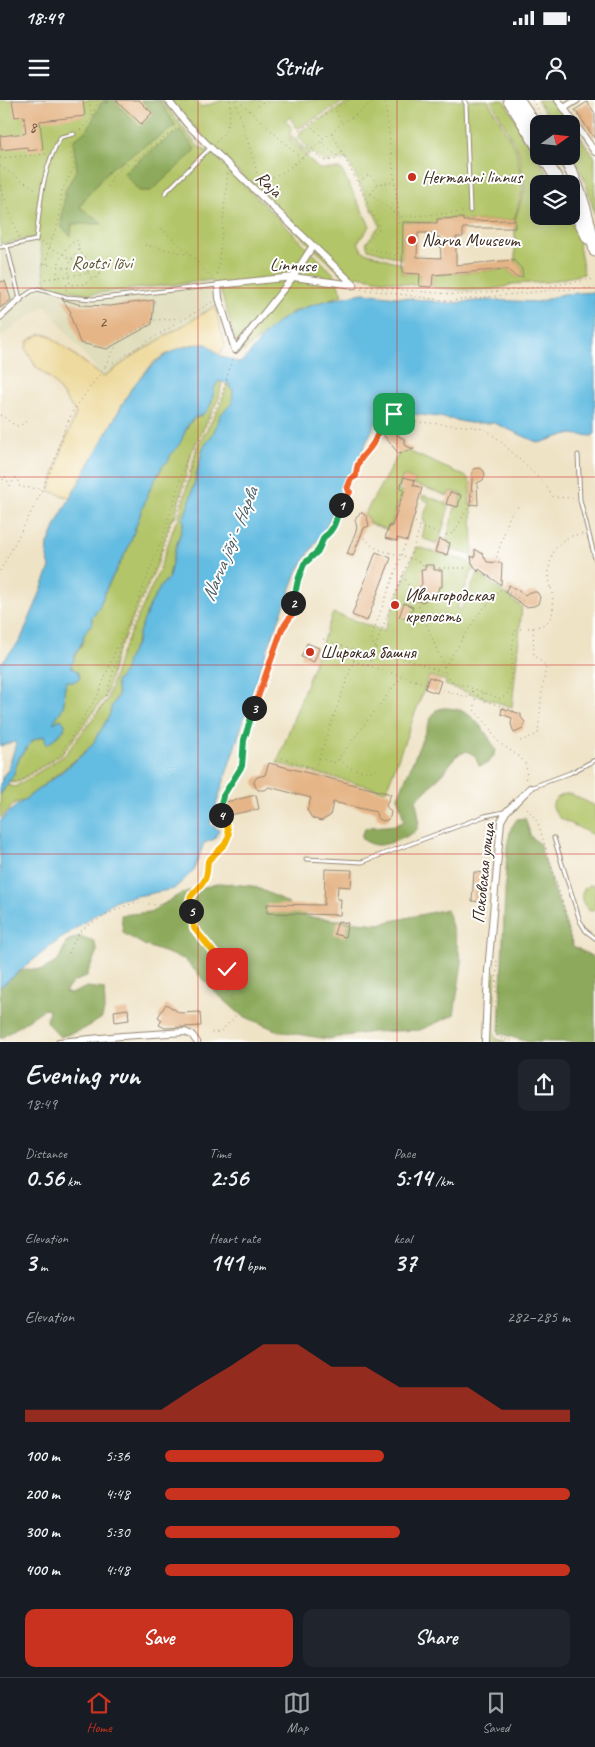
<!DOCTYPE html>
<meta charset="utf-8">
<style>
body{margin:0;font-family:Caveat,sans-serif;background:#20242c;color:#f1f3f6;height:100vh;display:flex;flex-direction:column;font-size:19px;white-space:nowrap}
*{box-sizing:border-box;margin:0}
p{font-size:16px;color:#9ea1a6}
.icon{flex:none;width:28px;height:28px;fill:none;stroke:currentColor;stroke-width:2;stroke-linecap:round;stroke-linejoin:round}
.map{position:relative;height:942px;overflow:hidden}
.drawer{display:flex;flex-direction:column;background:#171b24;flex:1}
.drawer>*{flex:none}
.needle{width:32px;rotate:75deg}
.buttons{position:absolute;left:530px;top:15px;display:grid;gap:10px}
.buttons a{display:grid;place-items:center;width:50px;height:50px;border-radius:10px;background:#171b24;box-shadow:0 2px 12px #0003;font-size:25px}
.pin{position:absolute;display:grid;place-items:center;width:42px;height:42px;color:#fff;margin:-21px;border-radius:10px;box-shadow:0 2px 8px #0006}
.km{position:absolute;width:25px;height:25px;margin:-12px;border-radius:50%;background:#222;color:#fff;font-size:14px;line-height:25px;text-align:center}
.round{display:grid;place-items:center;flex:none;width:52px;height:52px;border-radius:10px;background:#20242c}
.headline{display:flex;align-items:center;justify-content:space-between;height:85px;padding:0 25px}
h1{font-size:28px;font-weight:600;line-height:38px}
.stats{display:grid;grid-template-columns:repeat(3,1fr);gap:8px;height:85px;padding:5px 25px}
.stats div{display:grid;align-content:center}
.stats b{font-size:25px;font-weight:600}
.stats small{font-size:14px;font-weight:400}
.stats p{font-size:14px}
.chart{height:140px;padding:10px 25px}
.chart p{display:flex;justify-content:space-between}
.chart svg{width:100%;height:90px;margin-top:5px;fill:#c8321e;opacity:.7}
.cta{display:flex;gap:10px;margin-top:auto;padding:10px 25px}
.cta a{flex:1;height:58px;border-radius:10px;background:#c8321e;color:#fff;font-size:20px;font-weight:600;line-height:58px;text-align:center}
.cta a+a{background:#20242c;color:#f1f3f6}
ul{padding:0 25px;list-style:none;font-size:16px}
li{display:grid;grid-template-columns:80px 60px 1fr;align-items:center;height:38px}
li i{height:12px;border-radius:6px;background:#c8321e}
.status{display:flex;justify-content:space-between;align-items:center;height:35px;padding:0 25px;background:#171b24;direction:ltr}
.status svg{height:14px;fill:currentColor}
header{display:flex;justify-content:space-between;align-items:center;height:65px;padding:0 25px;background:#171b24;font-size:22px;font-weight:600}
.tab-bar{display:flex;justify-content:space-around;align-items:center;height:70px;border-top:1px solid #363941;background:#171b24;font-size:14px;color:#9ea1a6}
.tab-bar a{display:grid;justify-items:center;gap:2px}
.tab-bar .current{color:#c8321e}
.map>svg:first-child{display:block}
.built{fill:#dfddbb}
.green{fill:#b2c568;stroke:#767843}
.forest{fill:#8daa5c;stroke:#646a3d}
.sand{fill:#eeda9e;stroke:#94825e}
.water{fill:#64bce1;stroke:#507380}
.building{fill:#e5b587;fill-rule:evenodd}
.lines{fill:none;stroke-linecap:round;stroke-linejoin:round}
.lane-casing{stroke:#958672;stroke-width:5}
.street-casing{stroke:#958672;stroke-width:8}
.highway-casing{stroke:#958672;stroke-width:13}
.path{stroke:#958672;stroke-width:1;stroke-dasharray:1 4;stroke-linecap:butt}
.lane{stroke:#fff;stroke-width:3}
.street{stroke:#fff;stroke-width:6}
.highway{stroke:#fff;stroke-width:11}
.split-1-casing{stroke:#fff;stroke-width:10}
.split-2-casing{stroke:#fff;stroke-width:10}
.split-3-casing{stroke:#fff;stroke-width:10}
.split-4-casing{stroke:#fff;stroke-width:10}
.split-5-casing{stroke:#fff;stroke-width:10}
.split-6-casing{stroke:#fff;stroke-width:10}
.split-1{stroke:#f0652b;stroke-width:6}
.split-2{stroke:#22a559;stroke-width:6}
.split-3{stroke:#f0652b;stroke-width:6}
.split-4{stroke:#22a559;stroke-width:6}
.split-5{stroke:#f5b400;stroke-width:6}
.split-6{stroke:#f5b400;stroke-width:6}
.grid{fill:none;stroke:#d62828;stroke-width:1;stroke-opacity:0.55}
.poi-dot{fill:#c8321e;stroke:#fff;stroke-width:2}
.labels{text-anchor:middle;stroke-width:4;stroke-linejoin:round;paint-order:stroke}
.number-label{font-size:15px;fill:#664d38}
.poi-label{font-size:18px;fill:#3b2a1e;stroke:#fff;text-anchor:start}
.street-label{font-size:18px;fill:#3b2a1e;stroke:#fff}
.park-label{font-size:18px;fill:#5f5834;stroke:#fff}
.water-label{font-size:19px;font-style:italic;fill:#495d62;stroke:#fff}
</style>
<div class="status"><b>18:49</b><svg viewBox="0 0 49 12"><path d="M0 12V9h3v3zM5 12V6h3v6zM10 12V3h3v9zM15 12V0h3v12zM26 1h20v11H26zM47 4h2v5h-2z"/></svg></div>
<header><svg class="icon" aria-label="menu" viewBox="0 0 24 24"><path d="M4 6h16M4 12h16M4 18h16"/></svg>Stridr<svg class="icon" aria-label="person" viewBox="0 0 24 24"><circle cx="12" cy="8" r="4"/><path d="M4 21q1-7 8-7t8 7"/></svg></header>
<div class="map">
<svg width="595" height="942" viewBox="0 0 595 942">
<rect width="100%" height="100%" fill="#fff"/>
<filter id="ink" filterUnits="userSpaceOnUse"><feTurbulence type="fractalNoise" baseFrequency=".02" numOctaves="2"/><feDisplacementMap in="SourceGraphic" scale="10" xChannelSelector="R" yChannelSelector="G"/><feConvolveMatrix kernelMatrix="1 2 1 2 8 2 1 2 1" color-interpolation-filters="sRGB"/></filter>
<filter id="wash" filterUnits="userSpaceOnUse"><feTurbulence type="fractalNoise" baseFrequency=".0096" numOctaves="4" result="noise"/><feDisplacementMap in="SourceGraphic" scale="20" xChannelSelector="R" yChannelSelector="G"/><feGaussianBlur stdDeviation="1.12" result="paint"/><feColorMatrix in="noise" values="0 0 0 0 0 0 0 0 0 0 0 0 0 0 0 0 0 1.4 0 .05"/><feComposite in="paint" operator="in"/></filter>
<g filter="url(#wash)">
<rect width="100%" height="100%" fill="#efe3c6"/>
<!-- built -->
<path class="built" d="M0,0h169l115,120 -69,86 -112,71 -58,-71 -45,31z"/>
<!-- green -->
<path class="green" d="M0,0h161l36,46 17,9 121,120 7,20 -50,17 -52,42 -19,-62 -10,-12 -122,14 -43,-9 -6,-42 -7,-5 -33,6z
M168,0h27l6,7 23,-7h122l-47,28 -3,-1 -6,-10 -5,3 7,8 -2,5 1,3 5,2 9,12 3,-2 -9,-11 2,-6 51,-31 1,2 5,-2h130l28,50 7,39 -9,31 -51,1 -1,-3 -25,1v4l-33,-1 -2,37 -34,-10 -2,-6 14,-18 -33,-66 -23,3 -12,-10 -4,4 -18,-19 -1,2 30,30h22l29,57 -12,16 4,9 40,13v9l18,1 -1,12 -62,-10 -3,9 -42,-38z
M491,0h13l50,84h-15v32h30l9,23 6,35 -37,8 -35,2c-15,9 -62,6 -80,3l1,-12 74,-6 9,8 7,-1 -1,-7 -7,-8v-41l10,-31 -7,-39z
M537,0h16l17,24h-17z
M571,25l24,32v58l-11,-37 -13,-25z
M219,281h3l-3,17 -27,53 -17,66 -4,2 -14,46 -41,90 -10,40 -44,59 -45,28 -8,-1c8,-15 15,-42 35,-45l3,9 17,-15 -4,-11 -8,5c4,-7 11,-13 12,-22 1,-8 -1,-14 3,-21h6l7,-5 -8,-8 -1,-4 13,-24 -1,-3 6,-11 3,-2v-6l7,-10 8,-21 21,-39 18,-50 8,-17 5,-7 4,-9 16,-21 9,-18 5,-7 8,-3 11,-14 2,-15z
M228,283l5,8 -1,12 -11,11 -8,20 -10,14 -14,56 -16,53 -4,20 -8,9 -11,19 -25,66 -7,9 -2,4 2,11 -7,13 -1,7 -20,33 -67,53 -9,2 -4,6 -10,9v-23l7,-10 8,2 50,-32 42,-55 13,-44 38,-83 18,-52h2l19,-74 23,-41z
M406,350l61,27 4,7 -2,21h3l1,48 -1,2 -23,-6 2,-7 -5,-1 9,-34 3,1 4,-14 -12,-3 -2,5 -34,-12 1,-4 -12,-4 -5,14 5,1 -12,35 -2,-1 -2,5 -18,-7 -1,-6 -4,-2 35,-62z
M423,395l23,8 -1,2 4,1 -9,33h-2l-1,5 -15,-6 3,-14 -2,-6 6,-16 -8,-4z
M417,447l52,15 5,5 -17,41 4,2 17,-37 44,34 -10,100 -67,-22 1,-4 -17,-5 -43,115 -109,-28 56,-150 51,18z
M565,694h6l24,12v30l-35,-18c-11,-12 -9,-19 5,-24z
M589,785h6v25l-5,1c-9,-7 -13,-19 -1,-26z
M491,872h4l-1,62 3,5 11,3h-20z"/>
<!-- forest -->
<path class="forest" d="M102,0h14l-1,2 25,25 12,-12v-4l-11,-11h18l17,26 -65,42 -28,33 -3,6 22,17h-30l-1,12 -10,-9 4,-36 12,-22 -4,-28 15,-12 13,-26 8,-1z
M180,30l16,20 -45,41h-12l-15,-18 20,-17z
M443,608c8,0 17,1 23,5 13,8 24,25 30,38 -4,9 -8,14 -17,15l-4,-10 -8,-5 -11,5 -12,16 -28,29c1,8 5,20 1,28 -4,7 -32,17 -40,16 -6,0 -10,-3 -15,-6v-6l4,-5c11,-3 30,0 38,-7l-6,-24 33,-79 5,-8z
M525,718l6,19 8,6 34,103 22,12v84h-67l-29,-9 8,-187 4,-18 6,-9z
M220,783l33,3 26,12 30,19 69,7 69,-15 15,54 -8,52 -34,15 -48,2 -45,7 -49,-8 -37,-16 -27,-24 -30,-32 -38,-13 -23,-13 -2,-18 29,-3 32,-19z
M80,836l14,5 3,10 -11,26 -13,5 -8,10 6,2 16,-7 17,2 1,17 -3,12 -18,11 -24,8 -14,-15 3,-12 -5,-1 -44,30v-52l19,-15 7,-3 16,1 16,-9 9,-20z"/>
<!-- sand -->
<path class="sand" d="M215,206l10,39 -6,11 -4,-5 -21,-7 -27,10 -12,7 -24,28 -60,109 -22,-7 12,-39 15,-39 -24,-33 -16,-13 -10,-18 2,-8 12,-7 9,1 54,42 33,-23z"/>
<!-- water -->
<path class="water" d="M595,192v142l-3,2 -24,-2 -29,9 -45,-20h-24l-31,-6 -53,-6 -7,5 -55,114 -26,40 -38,99 -50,155 9,6 -4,9 -11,4 -10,27 -20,19 -58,11 -64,45 -52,42v-166c17,-21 95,-66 98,-88l2,-1 10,-18 1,-6 7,-13 -2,-13 9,-11 2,-11 10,-18 1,-7 12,-30 11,-19 8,-9 4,-20 11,-35 -1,-3 6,-15 14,-56 10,-14 8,-20 11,-11 1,-12 -4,-7 -10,-3c-9,10 -3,18 -11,28 -4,7 -11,7 -16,11 -7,7 -8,17 -13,25 -4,5 -10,9 -10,16l-6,4 -14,26 -21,57 -21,39 -8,21 -7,10v7l-3,1 -6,11 1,2 -10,17v5l-2,2 -1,4 7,5 2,6 -7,4 -6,-1c-4,7 -2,13 -3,21 -1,8 -7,14 -11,21l8,-4 4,5 -1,6 -17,15 -3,-9 -11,4 -6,7 -8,11 -6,18 -13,19v-12l2,-1v-5l6,-7 8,-27 -2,-1 -14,4v-82l20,-23 17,-40 13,-34 -3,-11 1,-12 11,-26 72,-129c19,-25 42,-46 76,-45l13,12 20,7c12,-9 19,-24 30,-34 24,-23 61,-30 93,-36l86,10 42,-3 47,2 25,-8z"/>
<g id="blocks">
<!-- building -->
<path class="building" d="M12,0h71l2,16 -45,5 3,28 -15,2 -1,-4 -26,3 -1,-14 26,-3 -2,-17 -9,1z
M116,0h23l13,13 -11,11z
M587,2l8,11v26l-20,-29z
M463,118v3l52,-1v8h-52v9h-7v28l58,-5 8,9 1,8h-7l-9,-8 -74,6 -1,12 -13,-1 1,-12 -18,-1 1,-51 34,1v-4zM418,133h19v5l3,-1 1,21 -24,-1z
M5,181l6,19 -11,8v-26z
M62,199l19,6 29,1 44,-6 -2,24 -45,25 -27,-6 -10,-28 1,-3z
M384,324h6l10,13 4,2 2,7 8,3 -15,5 -18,-22v-6z
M480,368l4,3 1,5 -2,4 -6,3 1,22 -8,-1 3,-35z
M404,377l11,3 -2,5 9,3 -15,53 -10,-3v3l-12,-3 4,-12h3l12,-36 -4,-2z
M450,392l11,3 -3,12 -12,-3z
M361,412l6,5 2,9 -5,2 -11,28 -6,-2 10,-26 -2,-9z
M439,439l11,4 -3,12 -12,-3z
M475,449l8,5 4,8 15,1 -1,22 -22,-16 -1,3 -6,-9 -1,-7 4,2z
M376,452l15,6 -24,63 -15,-6z
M425,465h9v5h8v17h-3l-2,7h-9l-3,7 -4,1 -3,-1v-12l4,-5 -1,-14h4z
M509,485l16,10 4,-3h8l3,5 -2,7 -4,2 -8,1 -21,-15z
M404,503l9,4 -5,12 -9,-2z
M307,543l12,5 -5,14 -13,-5z
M429,577l12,4 -4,12 -12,-4z
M502,608l19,6v3l4,5 -2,7 -9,4 -3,-9 1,-6 -11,-4z
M269,663l122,31 -5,12 5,6 -1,5 -3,3 -4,1 -6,-3 -1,-6 -43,-10 -3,14 -9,5 -9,-3 -5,-8 4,-12 -42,-11 -4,3h-7l-3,-4 -1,-5 3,-4 8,-2z
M256,695l3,14 -30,6 -6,-4v-4l3,-5z
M325,769l27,1 -1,17 -13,-1 -1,13h4l-1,16 -73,-2v-9l57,1z
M474,772l12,1 -3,29 -11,-1z
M338,821l10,2 -3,14 -11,-3z
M166,904l14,9 20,-1 1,14 -36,2 -6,-3 3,-5 -4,-3z
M128,909l1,11 -14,2 -1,-11z"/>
</g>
</g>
<g filter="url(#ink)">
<use href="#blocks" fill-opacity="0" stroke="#958672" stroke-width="1"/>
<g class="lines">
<!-- lane casing -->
<g class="lane-casing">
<path id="lane" d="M464,0l2,4 4,107
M165,93l45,-45
M7,146l29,-6c4,-34 6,-73 25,-103l13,-3
M0,147l7,-1 13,53 12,-8 6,-2 28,8 27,2 124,-14
M578,355l2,45 15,58
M530,688l40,-15 25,-13
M554,738l26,83 6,10 9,7
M306,759l56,3 123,-46 19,-4"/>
</g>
<!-- street casing -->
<g class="street-casing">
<path id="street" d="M168,0l19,24 23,23 144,138
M558,0l37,52
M564,8l13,-8
M312,147l-19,30 -58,73 -16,-52 -1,-13 75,-8 61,8
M0,217l20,-18
M59,942l63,-6 63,-4 7,3 5,7
M485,942l3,-71 13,-150 5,-9 24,-24"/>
</g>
<!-- highway casing -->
<g class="highway-casing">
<path id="highway" d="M509,0l30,49
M519,0l20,30
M543,56l17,28
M563,56c17,29 26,62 32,95
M571,103l17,35"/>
</g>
<!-- path -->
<path class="path" d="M89,0l3,17
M235,0l20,65 4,18
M238,0l63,58
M532,0l14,23
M258,6l8,-6
M336,11l5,11
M312,27l12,12
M80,30l12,-12 6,-18
M296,32l54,-32
M332,33l13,25
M216,42c13,-11 14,-25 14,-42
M322,42l17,16
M312,49l30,-26 12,-7 20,-16
M0,58l47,-4
M0,66l37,24
M359,82l10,-8 9,10
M259,83l25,-11 28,-22 12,11 21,-3 35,70 -16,18 2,2 31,8 2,-39 -14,-116 1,-1
M0,85l19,53
M108,87l5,-12 33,-23 35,-27
M371,94l7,-10 16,-2
M366,98l5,-4 28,23 66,-5
M161,128l30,27 22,24
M41,142l48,27
M145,145l46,10
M79,150c-12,11 -11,21 -9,35l15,-1 8,-6
M43,164l45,7
M46,164l3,-17 10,-27 3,-30 12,-22 -3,-14 -1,-14
M88 172a6 6 0 1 1 12 0a6 6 0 1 1-12 0Z
M57,178c0,-17 5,-28 19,-38l2,1 1,9 13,16
M45,179l43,-6
M217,179l11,-106
M362,186l98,9 82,-8 53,-8
M361,189l89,12 103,-11 42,-2
M66,190v-5h3
M105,266l14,-26 36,-20 28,-2
M0,315c7,3 10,9 18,11l7,-3 3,-6
M0,384l5,-8 5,10 5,-8h2l3,9 22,2
M417,409l-4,11 7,7 22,7
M446,435l8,-2 11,-21 6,-8 2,-17
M416,440l4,-12
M405,445l-34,93 4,10 70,25 7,8 49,18 8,-7 5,-61 10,-3
M353,455l7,-19h2c4,3 7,8 12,11 16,9 37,6 51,20h7v4
M495,462l15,-47 4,-6 7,-4
M434,468h35
M0,471l36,-68 18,-40 10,-33 9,-19 31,-43 108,-66
M403,475l19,38 22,54
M550,487c-4,-25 3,-51 33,-53
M528,528c26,-1 28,-17 23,-40
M353,561l74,23
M368,566l47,-123
M445,572l-1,-4 33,-52 23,-26h6l17,11
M438,588l32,10 3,-8
M483,593l-1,7 31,10 3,4
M475,600l4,-7
M474,605v5l15,16 5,11 7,7 19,13 5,6 2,8 -2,11
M502,609l14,4
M520,641l18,-7 4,-43 4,-25 -12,-11 -1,-27
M57,658l41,-63 22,-56 14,-28 31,-80 23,-77 7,-7
M282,658l33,11 42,-118 -34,-12
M319,658l16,5 66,-86
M339,659c14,12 20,14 38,11
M0,681l16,3 47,-29 42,-55 13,-45 38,-84 17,-50 3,-2 20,-72 25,-49 12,-41
M524,704l14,19 38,124 19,10
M189,804l5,24 33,41 1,22 4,9 3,17 -15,15 -11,1
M69,853c3,-7 6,-15 11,-21 5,-7 46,-28 55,-29 17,-1 21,7 37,-5l10,5h6l4,-11c13,-6 15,-19 16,-31l17,-17 4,-9 -2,-9 -6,-11 -1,-7 3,-12 19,-30 3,-26 5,-19 12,-38 16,-44 15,-26 1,-15 4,-18 4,-8 2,-8 14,-13 6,-14c13,-7 11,-21 17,-32 3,-4 6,-8 9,-13l-3,-3 4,-10 5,-3v-8l8,-16 6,-4 4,-7 10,-21 7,-5 10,-2 5,3 2,5 66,6 13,3 12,10 45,43 9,14 21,1
M497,861l-2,72 3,4 16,5"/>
<!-- lane -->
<use href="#lane" class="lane"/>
<!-- street -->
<use href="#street" class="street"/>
<!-- highway -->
<use href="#highway" class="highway"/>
</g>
</g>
<g class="lines" filter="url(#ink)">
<!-- split-1 casing -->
<g class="split-1-casing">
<path id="split-1" d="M341,405l9,-13 -3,-3 4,-10 5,-3c1,-20 10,-20 18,-34 6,-11 7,-24 20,-28"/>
</g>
<!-- split-2 casing -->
<g class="split-2-casing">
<path id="split-2" d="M293,503l5,-23 6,-16 14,-13 6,-14c12,-8 12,-20 17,-32"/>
</g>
<!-- split-3 casing -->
<g class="split-3-casing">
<path id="split-3" d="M254,608l28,-79 11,-16v-10"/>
</g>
<!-- split-4 casing -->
<g class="split-4-casing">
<path id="split-4" d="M221,715l-1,-7 3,-12 19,-30 2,-26 10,-32"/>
</g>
<!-- split-5 casing -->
<g class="split-5-casing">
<path id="split-5" d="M191,811c-5,-19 5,-16 13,-30 4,-6 3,-13 4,-20l17,-17 4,-9 -2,-9 -6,-11"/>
</g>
<!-- split-6 casing -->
<g class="split-6-casing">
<path id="split-6" d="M191,811l3,17 33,41"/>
</g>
<!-- split-1 -->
<use href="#split-1" class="split-1"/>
<!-- split-2 -->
<use href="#split-2" class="split-2"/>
<!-- split-3 -->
<use href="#split-3" class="split-3"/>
<!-- split-4 -->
<use href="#split-4" class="split-4"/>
<!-- split-5 -->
<use href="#split-5" class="split-5"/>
<!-- split-6 -->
<use href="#split-6" class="split-6"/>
</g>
<!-- grid -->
<path class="grid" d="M198,0v942M397,0v942M0,188h595M0,377h595M0,565h595M0,754h595"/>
<!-- markers -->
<g class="poi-dot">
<circle cx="412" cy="77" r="5"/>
<circle cx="412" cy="140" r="5"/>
<circle cx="395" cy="505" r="5"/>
<circle cx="310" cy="552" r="5"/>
</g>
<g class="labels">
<!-- number labels -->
<g class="number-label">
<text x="33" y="32">8</text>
<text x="103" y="227">2</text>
</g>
<!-- poi labels -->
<g class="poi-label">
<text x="422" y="83">Hermanni linnus</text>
<text x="422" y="146">Narva Muuseum</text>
<text x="405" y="501">Ивангородская<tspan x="405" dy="21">крепость</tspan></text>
<text x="320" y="558">Широкая башня</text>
</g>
<!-- street labels -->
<g class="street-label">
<text transform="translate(269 84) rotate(44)" y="6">Raja</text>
<text transform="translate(293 165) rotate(2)" y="6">Linnuse</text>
<text transform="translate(483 773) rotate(-84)" y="6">Псковская улица</text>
</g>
<!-- park labels -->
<g class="park-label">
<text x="102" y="169">Rootsi lõvi</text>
</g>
<!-- water labels -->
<g class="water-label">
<text transform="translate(229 444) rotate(-68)" y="7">Narva jõgi - Нарва</text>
</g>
</g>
</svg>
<div class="buttons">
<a><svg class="needle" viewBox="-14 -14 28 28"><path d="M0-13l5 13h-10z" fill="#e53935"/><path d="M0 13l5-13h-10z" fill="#9ea1a6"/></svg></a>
<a><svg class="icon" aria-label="layers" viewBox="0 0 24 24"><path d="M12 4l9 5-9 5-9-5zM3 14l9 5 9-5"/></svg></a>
</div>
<div class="pin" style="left:394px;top:314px;background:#1e9e55"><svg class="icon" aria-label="arrive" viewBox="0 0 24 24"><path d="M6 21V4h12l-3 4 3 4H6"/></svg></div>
<div class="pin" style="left:227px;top:869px;background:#d93025"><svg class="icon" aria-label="check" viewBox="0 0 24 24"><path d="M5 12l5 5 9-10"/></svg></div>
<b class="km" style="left:341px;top:405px">1</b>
<b class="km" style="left:293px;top:503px">2</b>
<b class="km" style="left:254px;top:608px">3</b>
<b class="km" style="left:221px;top:715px">4</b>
<b class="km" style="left:191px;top:811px">5</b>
</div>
<section class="drawer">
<div class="headline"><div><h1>Evening run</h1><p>18:49</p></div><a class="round"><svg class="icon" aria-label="share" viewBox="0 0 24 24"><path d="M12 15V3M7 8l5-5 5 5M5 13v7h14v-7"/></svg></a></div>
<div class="stats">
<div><p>Distance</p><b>0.56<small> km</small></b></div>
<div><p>Time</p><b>2:56</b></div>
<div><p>Pace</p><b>5:14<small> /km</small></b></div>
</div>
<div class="stats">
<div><p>Elevation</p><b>3<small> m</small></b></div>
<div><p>Heart rate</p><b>141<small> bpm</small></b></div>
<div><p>kcal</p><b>37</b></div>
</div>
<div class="chart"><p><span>Elevation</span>282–285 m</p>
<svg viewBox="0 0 160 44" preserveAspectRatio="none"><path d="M0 44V38L10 38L20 38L30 38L40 38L50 27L60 17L70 6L80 6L90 17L100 17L110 27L120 27L130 27L140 38L150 38L160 38V44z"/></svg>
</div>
<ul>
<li><b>100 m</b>5:36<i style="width:54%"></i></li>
<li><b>200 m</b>4:48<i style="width:100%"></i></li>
<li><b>300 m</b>5:30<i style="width:58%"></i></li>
<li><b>400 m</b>4:48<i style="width:100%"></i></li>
</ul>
<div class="cta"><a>Save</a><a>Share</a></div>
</section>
<nav class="tab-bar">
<a class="current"><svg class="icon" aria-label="home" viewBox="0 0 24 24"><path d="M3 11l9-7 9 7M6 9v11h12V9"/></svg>Home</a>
<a><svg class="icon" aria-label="map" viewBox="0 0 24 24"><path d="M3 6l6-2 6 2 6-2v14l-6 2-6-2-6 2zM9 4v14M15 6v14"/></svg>Map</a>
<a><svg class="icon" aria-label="saved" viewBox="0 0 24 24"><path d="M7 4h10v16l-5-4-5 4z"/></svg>Saved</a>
</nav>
